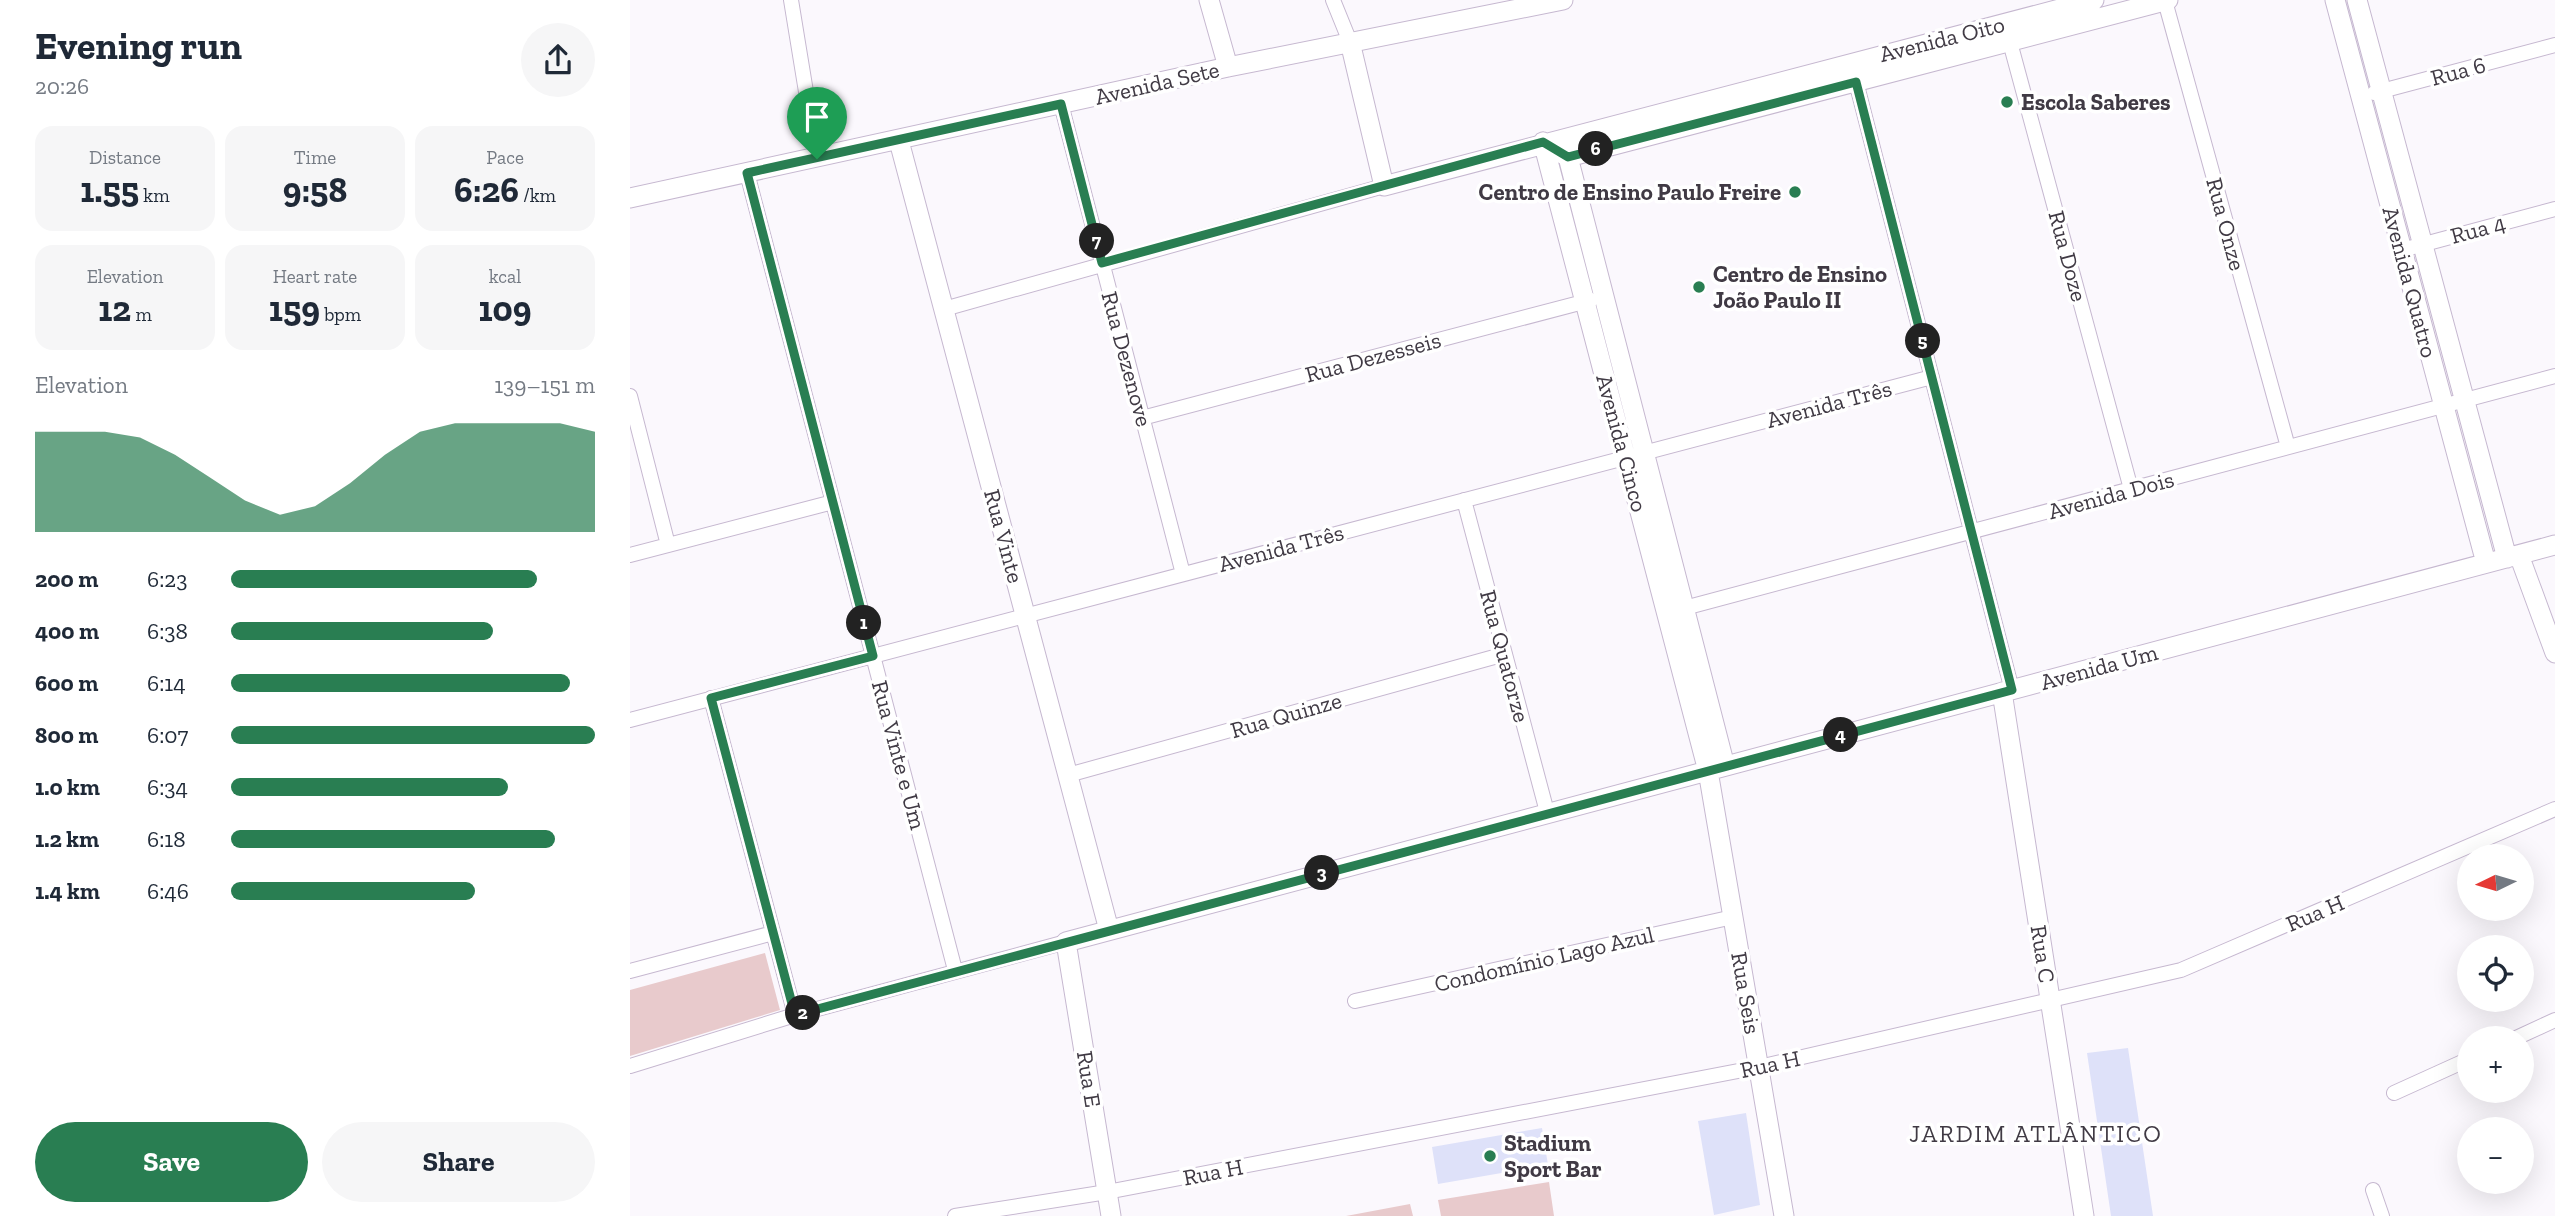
<!DOCTYPE html>
<meta charset="utf-8">
<style>
body{margin:0;font-family:"Zilla Slab",serif;background:#f6f6f7;color:#1f2937;height:100vh;display:flex;flex-direction:column;font-size:26px;white-space:nowrap}
*{box-sizing:border-box;margin:0}
p{font-size:23px;color:#747a83}
.icon{flex:none;width:38px;height:38px;fill:none;stroke:currentColor;stroke-width:2;stroke-linecap:round;stroke-linejoin:round}
.map{position:relative;flex:1;overflow:hidden}
.side{display:flex;flex-direction:column;background:#fff;width:630px}
.side>*{flex:none}
.needle{width:46px;rotate:265deg}
.tools{position:absolute;left:1827px;top:844px;display:grid;gap:14px}
.tools a{display:grid;place-items:center;width:77px;height:77px;border-radius:50%;background:#fff;box-shadow:0 7px 28px #0002;font-size:35px}
.pin{position:absolute;display:grid;place-items:center;width:60px;height:60px;color:#fff;margin:-72px -30px;border-radius:50% 50% 50% 0;rotate:-45deg;box-shadow:0 0 7px #0007}
.pin .icon{rotate:45deg}
.km{position:absolute;width:35px;height:35px;margin:-18px;border-radius:50%;background:#222;color:#fff;font-size:19px;line-height:35px;text-align:center}
.round{display:grid;place-items:center;flex:none;width:74px;height:74px;border-radius:37px;background:#f6f6f7}
.summary{display:flex;align-items:center;justify-content:space-between;height:119px;padding:0 35px}
h1{font-size:38px;font-weight:700;line-height:52px}
.stats{display:grid;grid-template-columns:repeat(3,1fr);gap:10px;height:119px;padding:7px 35px}
.stats div{display:grid;align-content:center;border-radius:18px;background:#f6f6f7;text-align:center}
.stats b{font-size:35px;font-weight:700}
.stats small{font-size:19px;font-weight:400}
.stats p{font-size:19px}
.chart{height:196px;padding:14px 35px}
.chart p{display:flex;justify-content:space-between}
.chart svg{width:100%;height:126px;margin-top:7px;fill:#297e52;opacity:.7}
.button{display:flex;gap:14px;margin-top:auto;padding:14px 35px}
.button a{flex:1;height:80px;border-radius:42px;background:#297e52;color:#fff;font-size:28px;font-weight:700;line-height:80px;text-align:center}
.button a+a{background:#f6f6f7;color:#1f2937}
ul{padding:0 35px;list-style:none;font-size:23px}
li{display:grid;grid-template-columns:112px 84px 1fr;align-items:center;height:52px}
li i{height:18px;border-radius:9px;background:#297e52}
main{display:flex;flex:1;min-height:0}
.map>svg:first-child{display:block}
.green{fill:#e8cacc}
.building{fill:#dee1f9}
.lines{fill:none;stroke-linecap:round;stroke-linejoin:round}
.street-casing{stroke:#c6b8d0;stroke-width:16}
.secondary-casing{stroke:#c6b8d0;stroke-width:21}
.street{stroke:#fff;stroke-width:14}
.secondary{stroke:#fff;stroke-width:19}
.route-casing{stroke:#fff;stroke-width:14}
.route{stroke:#297e52;stroke-width:9}
.poi-dot{fill:#297e52;stroke:#fff;stroke-width:2.5}
.labels{text-anchor:middle;stroke-width:7;stroke-linejoin:round;paint-order:stroke}
.street-label{font-size:23px;fill:#403a44;stroke:#fff}
.poi-label{font-size:23px;font-weight:bold;fill:#403a44;stroke:#fff;text-anchor:start}
.neighbourhood-label{font-size:24px;letter-spacing:2px;fill:#403a44;stroke:#fff}
</style>
<main>
<section class="side">
<div class="summary"><div><h1>Evening run</h1><p>20:26</p></div><a class="round"><svg class="icon" aria-label="share" viewBox="0 0 24 24"><path d="M12 15V3M7 8l5-5 5 5M5 13v7h14v-7"/></svg></a></div>
<div class="stats">
<div><p>Distance</p><b>1.55<small> km</small></b></div>
<div><p>Time</p><b>9:58</b></div>
<div><p>Pace</p><b>6:26<small> /km</small></b></div>
</div>
<div class="stats">
<div><p>Elevation</p><b>12<small> m</small></b></div>
<div><p>Heart rate</p><b>159<small> bpm</small></b></div>
<div><p>kcal</p><b>109</b></div>
</div>
<div class="chart"><p><span>Elevation</span>139–151 m</p>
<svg viewBox="0 0 160 44" preserveAspectRatio="none"><path d="M0 44V9L10 9L20 9L30 11L40 17L50 25L60 33L70 38L80 35L90 27L100 17L110 9L120 6L130 6L140 6L150 6L160 9V44z"/></svg>
</div>
<ul>
<li><b>200 m</b>6:23<i style="width:84%"></i></li>
<li><b>400 m</b>6:38<i style="width:72%"></i></li>
<li><b>600 m</b>6:14<i style="width:93%"></i></li>
<li><b>800 m</b>6:07<i style="width:100%"></i></li>
<li><b>1.0 km</b>6:34<i style="width:76%"></i></li>
<li><b>1.2 km</b>6:18<i style="width:89%"></i></li>
<li><b>1.4 km</b>6:46<i style="width:67%"></i></li>
</ul>
<div class="button"><a>Save</a><a>Share</a></div>
</section>
<div class="map">
<svg width="1925" height="1216" viewBox="0 0 1925 1216">
<rect width="100%" height="100%" fill="#fbf8fd"/>
<!-- green -->
<path class="green" d="M135,953l15,57 -150,46v-66z
M919,1182l5,34h-113l-3,-16z
M780,1204l3,12h-67z"/>
<!-- building -->
<path class="building" d="M1498,1048l25,168h-42l-24,-163z
M1116,1113l14,92 -46,10 -16,-94z
M912,1128l6,37 -110,19 -6,-37z"/>
<g class="lines">
<!-- street casing -->
<g class="street-casing">
<path id="street" d="M161,0l26,159
M703,0l17,42
M1535,1l123,446
M1378,35l123,454
M1224,74l158,616
M1744,93l181,-48
M431,104l122,470
M117,173l208,797
M1772,250l153,-41
M314,309l440,-123
M0,396l38,149
M512,418l449,-118
M834,500l83,312
M0,555l203,-53
M1047,610l878,-234
M81,698l84,317
M0,720l1302,-343
M438,775l437,-121
M0,971l143,-38
M725,1001l378,-84
M1886,1038l39,-18
M0,1066l165,-51 271,-73
M1764,1093l75,-34
M1743,1190l9,26
M325,1216l152,-24 652,-125 422,-97 374,-161"/>
</g>
<!-- secondary casing -->
<g class="secondary-casing">
<path id="secondary" d="M579,0l19,67
M1705,0l151,563
M1727,0l150,558
M720,42l34,144 710,-186
M269,141l210,789
M913,142l165,629 76,445
M913,142l25,15 600,-157
M938,157l157,609
M0,198l598,-131 335,-67
M1889,555l36,98
M1372,692l82,524
M481,1216l-45,-274 1489,-397"/>
</g>
<!-- street -->
<use href="#street" class="street"/>
<!-- secondary -->
<use href="#secondary" class="secondary"/>
</g>
<g class="lines">
<!-- route casing -->
<g class="route-casing">
<path id="route" d="M1226,82l156,608 -1217,325 -84,-317 162,-42 -126,-483 314,-69 41,159 441,-121 25,15z"/>
</g>
<!-- route -->
<use href="#route" class="route"/>
</g>
<!-- markers -->
<g class="poi-dot">
<circle cx="1377" cy="102" r="7"/>
<circle cx="1165" cy="192" r="7"/>
<circle cx="1069" cy="287" r="7"/>
<circle cx="860" cy="1156" r="7"/>
</g>
<g class="labels">
<!-- street labels -->
<g class="street-label">
<text transform="translate(1312 39) rotate(-14)" y="8">Avenida Oito</text>
<text transform="translate(1828 71) rotate(-15)" y="8">Rua 6</text>
<text transform="translate(527 83) rotate(-13)" y="8">Avenida Sete</text>
<text transform="translate(1596 224) rotate(75)" y="8">Rua Onze</text>
<text transform="translate(1848 229) rotate(-15)" y="8">Rua 4</text>
<text transform="translate(1438 256) rotate(75)" y="8">Rua Doze</text>
<text transform="translate(1780 282) rotate(75)" y="8">Avenida Quatro</text>
<text transform="translate(743 357) rotate(-15)" y="8">Rua Dezesseis</text>
<text transform="translate(497 359) rotate(75)" y="8">Rua Dezenove</text>
<text transform="translate(1199 404) rotate(-15)" y="8">Avenida Três</text>
<text transform="translate(992 443) rotate(75)" y="8">Avenida Cinco</text>
<text transform="translate(1481 495) rotate(-15)" y="8">Avenida Dois</text>
<text transform="translate(374 536) rotate(75)" y="8">Rua Vinte</text>
<text transform="translate(651 548) rotate(-15)" y="8">Avenida Três</text>
<text transform="translate(875 656) rotate(75)" y="8">Rua Quatorze</text>
<text transform="translate(1469 667) rotate(-15)" y="8">Avenida Um</text>
<text transform="translate(656 715) rotate(-16)" y="8">Rua Quinze</text>
<text transform="translate(269 755) rotate(75)" y="8">Rua Vinte e Um</text>
<text transform="translate(1685 913) rotate(-23)" y="8">Rua H</text>
<text transform="translate(1413 954) rotate(81)" y="8">Rua C</text>
<text transform="translate(914 959) rotate(-13)" y="8">Condomínio Lago Azul</text>
<text transform="translate(1116 993) rotate(80)" y="8">Rua Seis</text>
<text transform="translate(1140 1064) rotate(-12)" y="8">Rua H</text>
<text transform="translate(459 1079) rotate(81)" y="8">Rua E</text>
<text transform="translate(583 1172) rotate(-11)" y="8">Rua H</text>
</g>
<!-- poi labels -->
<g class="poi-label">
<text x="1391" y="110">Escola Saberes</text>
<text x="1151" y="200" text-anchor="end">Centro de Ensino Paulo Freire</text>
<text x="1083" y="282">Centro de Ensino<tspan x="1083" dy="26">João Paulo II</tspan></text>
<text x="874" y="1151">Stadium<tspan x="874" dy="26">Sport Bar</tspan></text>
</g>
<!-- neighbourhood labels -->
<g class="neighbourhood-label">
<text x="1406" y="1142">JARDIM ATLÂNTICO</text>
</g>
</g>
</svg>
<div class="tools">
<a><svg class="needle" viewBox="-14 -14 28 28"><path d="M0-13l5 13h-10z" fill="#e53935"/><path d="M0 13l5-13h-10z" fill="#747a83"/></svg></a>
<a><svg class="icon" aria-label="locate" viewBox="0 0 24 24"><circle cx="12" cy="12" r="6"/><path d="M12 2v4M12 18v4M2 12h4M18 12h4"/></svg></a>
<a>+</a>
<a>−</a>
</div>
<div class="pin" style="left:187px;top:159px;background:#1e9e55"><svg class="icon" aria-label="arrive" viewBox="0 0 24 24"><path d="M6 21V4h12l-3 4 3 4H6"/></svg></div>
<b class="km" style="left:234px;top:623px">1</b>
<b class="km" style="left:173px;top:1013px">2</b>
<b class="km" style="left:692px;top:873px">3</b>
<b class="km" style="left:1211px;top:735px">4</b>
<b class="km" style="left:1293px;top:341px">5</b>
<b class="km" style="left:966px;top:149px">6</b>
<b class="km" style="left:467px;top:241px">7</b>
</div>
</main>
